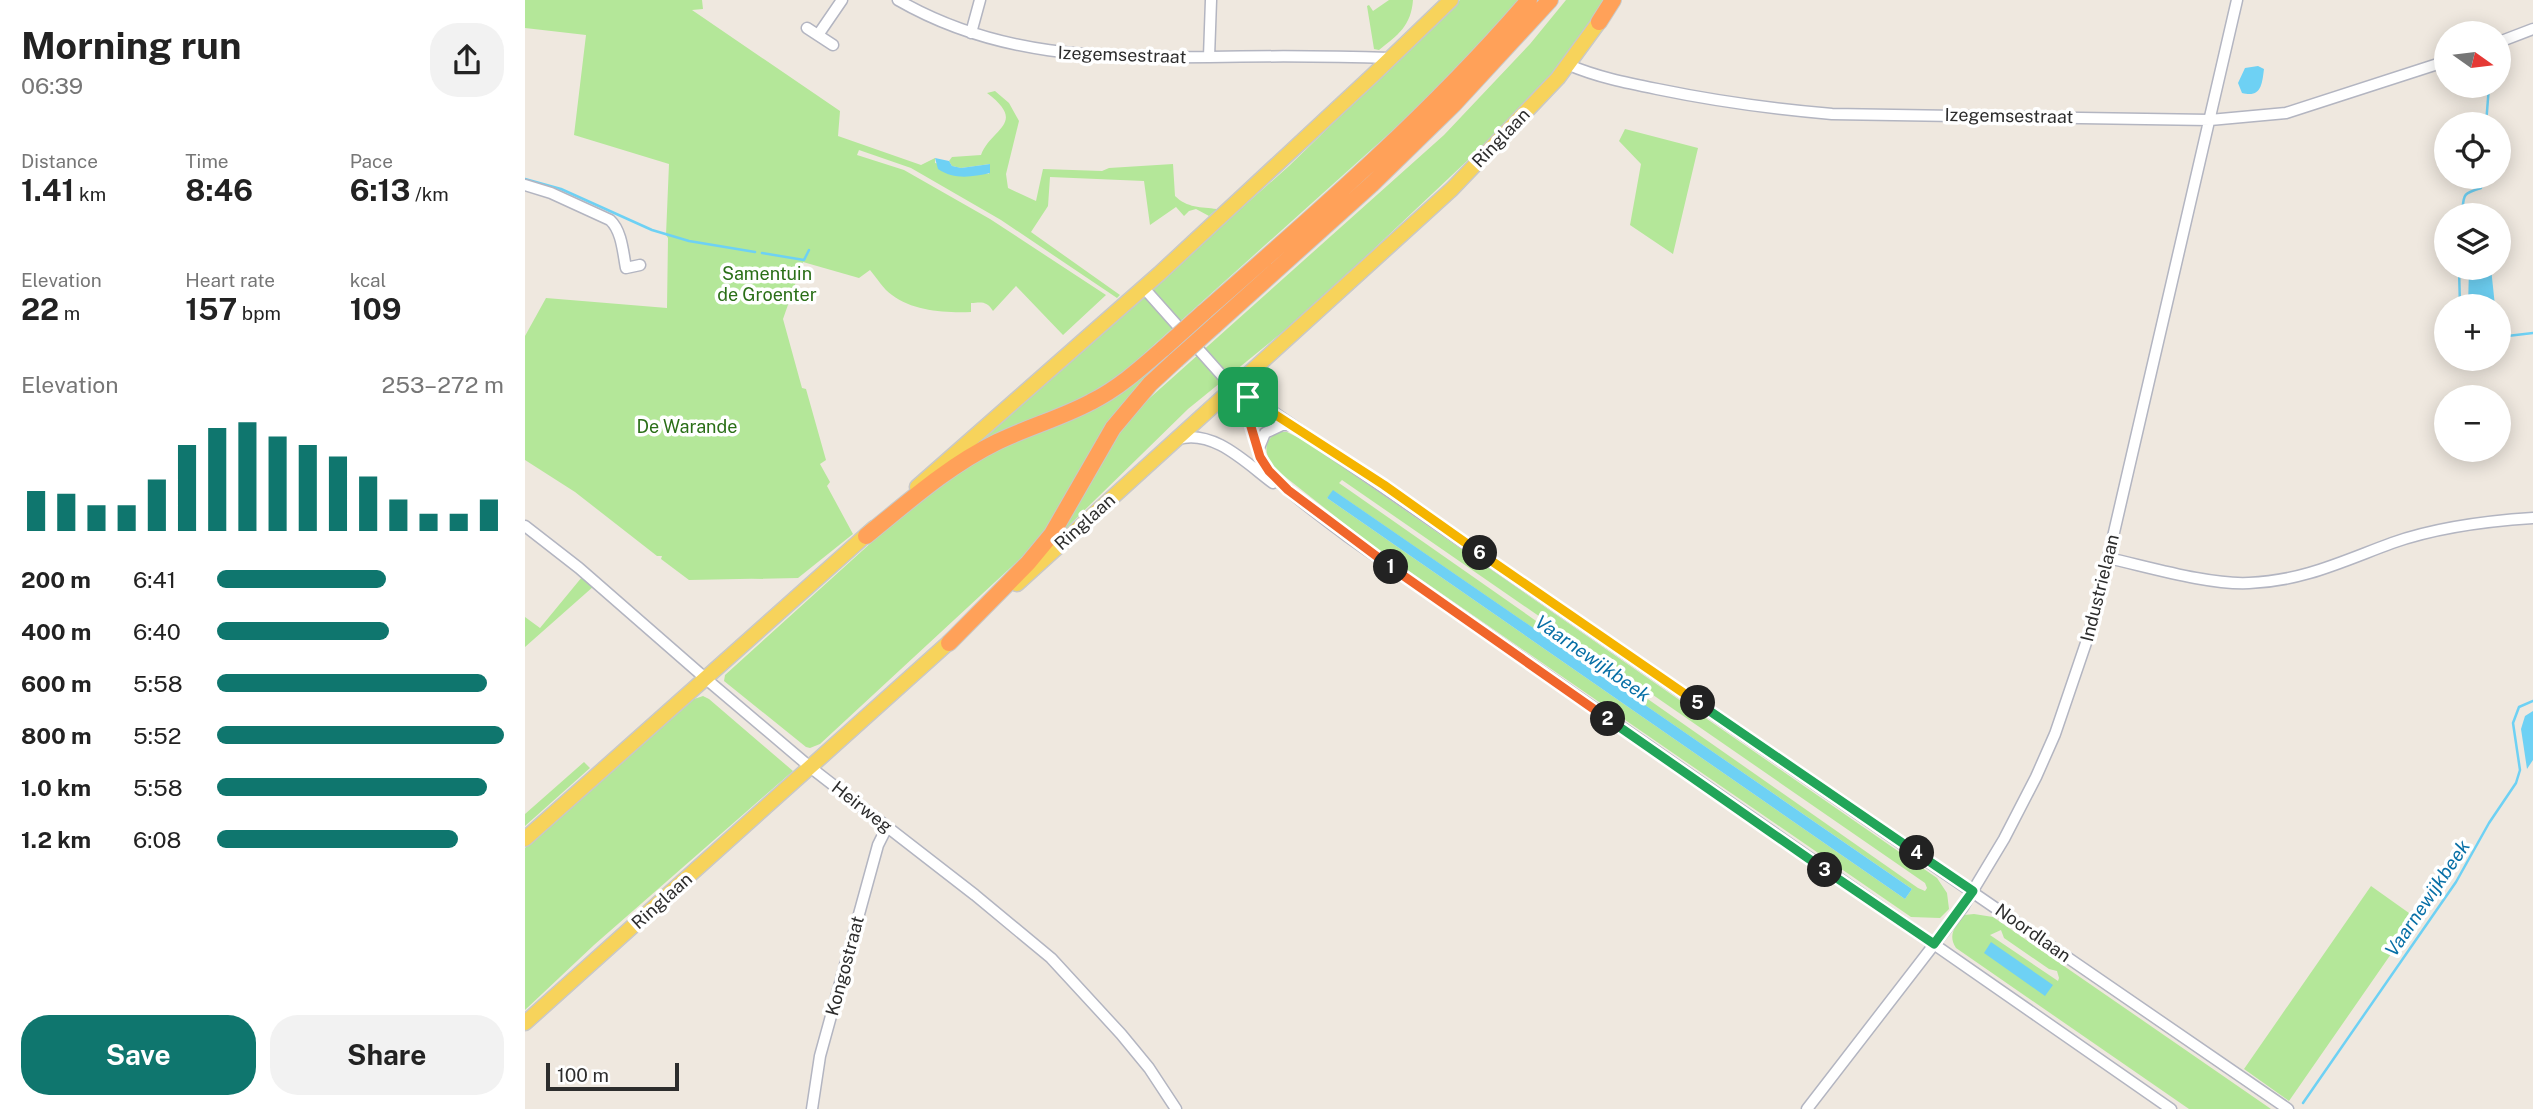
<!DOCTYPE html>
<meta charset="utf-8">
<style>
body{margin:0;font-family:"Public Sans",sans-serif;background:#f2f2f2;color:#222;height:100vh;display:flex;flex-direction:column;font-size:26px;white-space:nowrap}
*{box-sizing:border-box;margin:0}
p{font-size:23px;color:#767676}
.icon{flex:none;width:38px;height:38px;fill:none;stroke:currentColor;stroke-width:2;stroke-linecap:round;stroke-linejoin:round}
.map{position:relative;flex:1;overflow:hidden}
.panel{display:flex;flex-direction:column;background:#fff;width:525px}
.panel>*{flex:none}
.needle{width:46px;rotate:104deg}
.controls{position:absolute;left:1909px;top:21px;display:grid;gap:14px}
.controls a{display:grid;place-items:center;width:77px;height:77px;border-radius:50%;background:#fff;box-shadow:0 4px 18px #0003;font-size:35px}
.scale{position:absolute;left:21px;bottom:18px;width:133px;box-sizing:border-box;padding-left:7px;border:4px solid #2d2d2d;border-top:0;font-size:19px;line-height:24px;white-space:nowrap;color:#2d2d2d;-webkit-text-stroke:5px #fff;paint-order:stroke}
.pin{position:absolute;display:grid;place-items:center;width:60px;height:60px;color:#fff;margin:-30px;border-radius:14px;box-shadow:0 4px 10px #0006}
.km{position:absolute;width:35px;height:35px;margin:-18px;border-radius:50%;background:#222;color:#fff;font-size:19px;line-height:35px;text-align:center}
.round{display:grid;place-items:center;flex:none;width:74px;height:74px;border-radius:28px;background:#f2f2f2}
.head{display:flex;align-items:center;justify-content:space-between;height:119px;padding:0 21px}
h1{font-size:38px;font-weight:700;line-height:52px}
.metrics{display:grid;grid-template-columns:repeat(3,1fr);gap:10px;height:119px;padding:7px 21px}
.metrics div{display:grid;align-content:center}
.metrics b{font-size:30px;font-weight:700}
.metrics small{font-size:19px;font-weight:400}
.metrics p{font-size:19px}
.chart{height:196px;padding:14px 21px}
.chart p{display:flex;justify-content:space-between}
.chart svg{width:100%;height:126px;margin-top:7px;stroke:#0f766e;stroke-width:6}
.action{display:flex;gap:14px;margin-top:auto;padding:14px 21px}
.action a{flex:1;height:80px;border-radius:28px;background:#0f766e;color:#fff;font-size:28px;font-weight:700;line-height:80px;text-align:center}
.action a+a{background:#f2f2f2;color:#222}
ul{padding:0 21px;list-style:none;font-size:23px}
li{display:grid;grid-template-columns:112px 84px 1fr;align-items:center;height:52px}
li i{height:18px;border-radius:9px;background:#0f766e}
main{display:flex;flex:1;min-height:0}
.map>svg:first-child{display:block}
.green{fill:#b4e799;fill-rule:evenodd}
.water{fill:#6ed1f4}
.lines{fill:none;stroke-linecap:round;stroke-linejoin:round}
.stream{stroke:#6ed1f4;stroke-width:2.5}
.minor-casing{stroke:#b3b5c1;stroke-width:13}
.major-casing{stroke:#c8c8c8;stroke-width:17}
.highway-casing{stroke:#c8c8c8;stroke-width:18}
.minor{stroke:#fff;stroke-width:10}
.major{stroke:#f7d35b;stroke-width:14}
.highway{stroke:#ffa159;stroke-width:16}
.highway-bridge-casing{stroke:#c8c8c8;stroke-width:18;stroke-linecap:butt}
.highway-bridge{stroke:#ffa159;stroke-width:16}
.split-1-casing{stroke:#fff;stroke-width:14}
.split-2-casing{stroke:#fff;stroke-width:14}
.split-3-casing{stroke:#fff;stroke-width:14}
.split-4-casing{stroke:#fff;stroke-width:14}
.split-5-casing{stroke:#fff;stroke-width:14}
.split-6-casing{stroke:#fff;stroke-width:14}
.split-7-casing{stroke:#fff;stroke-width:14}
.split-1{stroke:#f0652b;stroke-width:9}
.split-2{stroke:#f0652b;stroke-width:9}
.split-3{stroke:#22a559;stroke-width:9}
.split-4{stroke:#22a559;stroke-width:9}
.split-5{stroke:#22a559;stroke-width:9}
.split-6{stroke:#f5b400;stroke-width:9}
.split-7{stroke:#f5b400;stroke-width:9}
.labels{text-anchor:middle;stroke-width:7;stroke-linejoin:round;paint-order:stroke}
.street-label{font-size:18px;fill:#2d2d2d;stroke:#fff}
.park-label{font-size:18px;fill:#2a6f17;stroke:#fff}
.water-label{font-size:19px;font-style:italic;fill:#076fa6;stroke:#fff}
</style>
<main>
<section class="panel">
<div class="head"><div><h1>Morning run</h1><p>06:39</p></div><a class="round"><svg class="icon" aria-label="share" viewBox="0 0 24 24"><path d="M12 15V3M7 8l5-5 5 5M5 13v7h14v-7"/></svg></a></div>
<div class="metrics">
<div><p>Distance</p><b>1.41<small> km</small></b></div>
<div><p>Time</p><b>8:46</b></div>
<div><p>Pace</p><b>6:13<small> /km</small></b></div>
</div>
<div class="metrics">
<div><p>Elevation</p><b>22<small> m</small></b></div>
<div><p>Heart rate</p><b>157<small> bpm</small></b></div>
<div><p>kcal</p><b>109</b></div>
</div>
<div class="chart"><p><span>Elevation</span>253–272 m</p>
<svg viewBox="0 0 160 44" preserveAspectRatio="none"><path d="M5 44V30M15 44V31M25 44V35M35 44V35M45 44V26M55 44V14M65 44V8M75 44V6M85 44V11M95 44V14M105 44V18M115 44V25M125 44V33M135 44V38M145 44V38M155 44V33"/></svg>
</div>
<ul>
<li><b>200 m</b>6:41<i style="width:59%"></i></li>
<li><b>400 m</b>6:40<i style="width:60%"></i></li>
<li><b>600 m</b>5:58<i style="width:94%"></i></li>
<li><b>800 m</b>5:52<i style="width:100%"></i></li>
<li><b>1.0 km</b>5:58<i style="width:94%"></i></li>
<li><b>1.2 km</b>6:08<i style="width:84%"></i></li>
</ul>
<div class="action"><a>Save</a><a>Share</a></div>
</section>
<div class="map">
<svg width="2008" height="1109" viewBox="0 0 2008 1109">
<rect width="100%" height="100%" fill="#efe8df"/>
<!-- green -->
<path class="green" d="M0,0h177l1,9 -11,1 148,101 -2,25 83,29 14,-7v5l54,11 1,-10 -29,4 -9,-2 -3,-5 3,-4 29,-2c10,-27 47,-31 6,-62l8,-2 14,12 10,18 -13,53 2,14 28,13 7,-32 59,2 7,-3 64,-4 2,32c12,12 26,11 42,13l-8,7 -13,-7 -7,2 -5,5 -8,-9 -26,18 -6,-44 -94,-4 -2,29 -17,26 89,63 -3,3 -116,-78 -90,-52 -52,-18 -2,5 47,15 86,49 116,76 -43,40 -47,-49 -23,25c-6,-10 -11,-9 -22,-8v9c-26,1 -58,-1 -79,-17 -9,-6 -15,-17 -22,-25l-11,8 -56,-16 -20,57 19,69 4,1 20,71 -6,4 10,18 -3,4 26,48 -55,44 -109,2 -28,-21 1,-3h-5l-82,-64 -50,-32v-124l21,-38 121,10 1,-70 -2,-3 3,-71 -95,-29 12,-100 -61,-7z
M864,0h24c-2,26 -15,35 -34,50l-5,-1 -7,-43 2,-1 4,6z
M935,0h61l-80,87 -335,301 -132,58 315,-280z
M1041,0h39l-42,63 -77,80 -180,170 -118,96 -139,136 75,-124 320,-286 86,-91z
M1100,129l73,19 -25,106 -43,-29 11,-61 -22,-23z
M634,361l3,3 -127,181 -215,199 -10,4 -4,-1 -82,-66 1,-6 180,-163 51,-40z
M754,432h8l18,9 632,437 10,15 2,16 -9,9 -29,-1 -537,-370 -100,-79c-10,-14 -12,-28 5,-36zM817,480l583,403 2,5 -2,3 -7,-3 -579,-405zM809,491l578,398 -7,10 -578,-401z
M57,577l12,9 -69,61v-30l15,11z
M178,696l6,3 84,72 -199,174 -69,65v-162l169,-149z
M59,762l6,6 -65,58v-12z
M1846,886l45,32 -127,183 -45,-32z
M1449,914l19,3 278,192h-82l-233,-161c-9,-14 0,-22 8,-33zM1476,930l3,8 45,31 8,2 2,7 -1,3 -68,-46z"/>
<!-- water -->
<path class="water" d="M1733,66l6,3c-2,16 -3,29 -22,24l-4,-10 7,-15z
M410,158l14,3 3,5 9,2 29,-4v9c-18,4 -36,7 -52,-4z
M1944,268h22l4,38h-27z
M808,490l579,399 -7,10 -578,-401z
M2008,711v49l-6,9 -6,-40 4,-13z
M1466,942l62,43 -8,11 -61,-43z"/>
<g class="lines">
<!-- stream -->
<path class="stream" d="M1961,124l3,-38
M0,179l36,10 91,41 37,11 66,11
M1937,215c2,-20 -1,-21 19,-27l2,-11
M237,253l42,7 5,-10
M1934,268l1,38
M1974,337l34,-4
M1778,1103l153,-221 33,-59 27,-40 4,-13 -7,-47 6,-16 14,-6"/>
<!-- minor casing -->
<g class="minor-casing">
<path id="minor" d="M373,0c99,57 200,58 311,57 60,-1 121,-1 181,1
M282,28l26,17
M446,33l9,-33
M293,35l24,-35
M1974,42l34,-13
M684,57l2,-57
M1044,65c28,12 58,18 88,24 58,12 116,20 175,25l378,6 76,-7 161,-52
M0,185l26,8 59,27c12,11 13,33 16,48l14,-3
M618,287l90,101 7,1 23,18
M736,363c-9,21 -3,32 11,48l1016,698
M708,388c0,12 10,19 15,29 6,13 7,28 13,42 12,25 67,62 90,80l820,570
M653,439c36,-10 68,24 95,44
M733,450l7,-17 17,-8h10
M0,526l54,42 126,110 105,89 165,128 76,63 70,76 28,34 27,41
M1583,558c41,9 101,27 141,25 54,-2 94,-22 143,-40 45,-16 94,-22 141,-25
M287,1109l8,-53 58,-211 9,-18
M1282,1109l156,-202 41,-68 32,-62 19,-43 33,-97 12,-44 137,-593"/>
</g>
<!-- major casing -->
<g class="major-casing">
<path id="major" d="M392,487l242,-213 213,-198 79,-76
M492,584l435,-395 106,-111 41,-56
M0,839l349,-311
M0,1023l431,-387"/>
</g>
<!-- highway casing -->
<g class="highway-casing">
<path id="highway" d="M1074,22l14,-22
M678,313c113,-99 228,-199 326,-313
M689,326l158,-142 82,-80 96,-104
M341,536c42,-34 82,-70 131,-94 31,-15 64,-24 94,-40 28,-14 50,-34 73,-54
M424,643l79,-80 24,-29 61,-106 37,-44 26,-24"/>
</g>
<!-- minor -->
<use href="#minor" class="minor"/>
<!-- major -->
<use href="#major" class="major"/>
<!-- highway -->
<use href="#highway" class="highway"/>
<!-- highway-bridge casing -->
<g class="highway-bridge-casing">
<path id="highway-bridge" d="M639,348l39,-35
M651,360l38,-34"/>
</g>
<!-- highway-bridge -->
<use href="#highway-bridge" class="highway-bridge"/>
</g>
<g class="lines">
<!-- split-1 casing -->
<g class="split-1-casing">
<path id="split-1" d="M723,397l-8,-8 -7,-1v6l16,26 11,37 9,14 19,19 103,77"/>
</g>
<!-- split-2 casing -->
<g class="split-2-casing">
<path id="split-2" d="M866,567l217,152"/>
</g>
<!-- split-3 casing -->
<g class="split-3-casing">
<path id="split-3" d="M1083,719l217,151"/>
</g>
<!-- split-4 casing -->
<g class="split-4-casing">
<path id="split-4" d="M1300,870l109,74 39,-53 -56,-38"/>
</g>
<!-- split-5 casing -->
<g class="split-5-casing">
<path id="split-5" d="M1173,703l219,150"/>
</g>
<!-- split-6 casing -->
<g class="split-6-casing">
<path id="split-6" d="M955,553l218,150"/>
</g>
<!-- split-7 casing -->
<g class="split-7-casing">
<path id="split-7" d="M723,397l136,88 96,68"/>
</g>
<!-- split-1 -->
<use href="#split-1" class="split-1"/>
<!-- split-2 -->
<use href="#split-2" class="split-2"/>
<!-- split-3 -->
<use href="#split-3" class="split-3"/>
<!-- split-4 -->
<use href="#split-4" class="split-4"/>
<!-- split-5 -->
<use href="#split-5" class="split-5"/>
<!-- split-6 -->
<use href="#split-6" class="split-6"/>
<!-- split-7 -->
<use href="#split-7" class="split-7"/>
</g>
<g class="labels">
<!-- street labels -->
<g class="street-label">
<text transform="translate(597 55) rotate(2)" y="6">Izegemsestraat</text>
<text transform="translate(1484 116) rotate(1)" y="6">Izegemsestraat</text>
<text transform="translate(976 138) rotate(-46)" y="6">Ringlaan</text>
<text transform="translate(560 522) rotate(-42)" y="6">Ringlaan</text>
<text transform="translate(1575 588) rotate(-76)" y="6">Industrielaan</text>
<text transform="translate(337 807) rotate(38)" y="6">Heirweg</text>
<text transform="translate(137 901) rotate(-42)" y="6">Ringlaan</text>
<text transform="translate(1508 933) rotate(35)" y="6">Noordlaan</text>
<text transform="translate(320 966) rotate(-75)" y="6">Kongostraat</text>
</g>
<!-- park labels -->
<g class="park-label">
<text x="242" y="280">Samentuin<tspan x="242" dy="21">de Groenter</tspan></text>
<text x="162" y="433">De Warande</text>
</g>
<!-- water labels -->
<g class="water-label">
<text transform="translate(1068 658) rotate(35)" y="7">Vaarnewijkbeek</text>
<text transform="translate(1902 898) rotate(-56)" y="7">Vaarnewijkbeek</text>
</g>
</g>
</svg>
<div class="controls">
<a><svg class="needle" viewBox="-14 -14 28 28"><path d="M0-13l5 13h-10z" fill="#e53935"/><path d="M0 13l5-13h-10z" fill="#767676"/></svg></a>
<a><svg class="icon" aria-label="locate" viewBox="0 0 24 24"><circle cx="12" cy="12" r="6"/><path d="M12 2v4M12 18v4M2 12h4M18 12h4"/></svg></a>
<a><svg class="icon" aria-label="layers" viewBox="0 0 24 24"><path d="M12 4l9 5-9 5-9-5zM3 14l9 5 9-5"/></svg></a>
<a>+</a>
<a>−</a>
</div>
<div class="scale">100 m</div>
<div class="pin" style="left:723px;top:397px;background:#1e9e55"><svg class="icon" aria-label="arrive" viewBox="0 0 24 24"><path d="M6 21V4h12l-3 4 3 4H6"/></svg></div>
<b class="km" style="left:866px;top:567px">1</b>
<b class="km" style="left:1083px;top:719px">2</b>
<b class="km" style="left:1300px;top:870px">3</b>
<b class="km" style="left:1392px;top:853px">4</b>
<b class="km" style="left:1173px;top:703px">5</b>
<b class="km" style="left:955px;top:553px">6</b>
</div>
</main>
